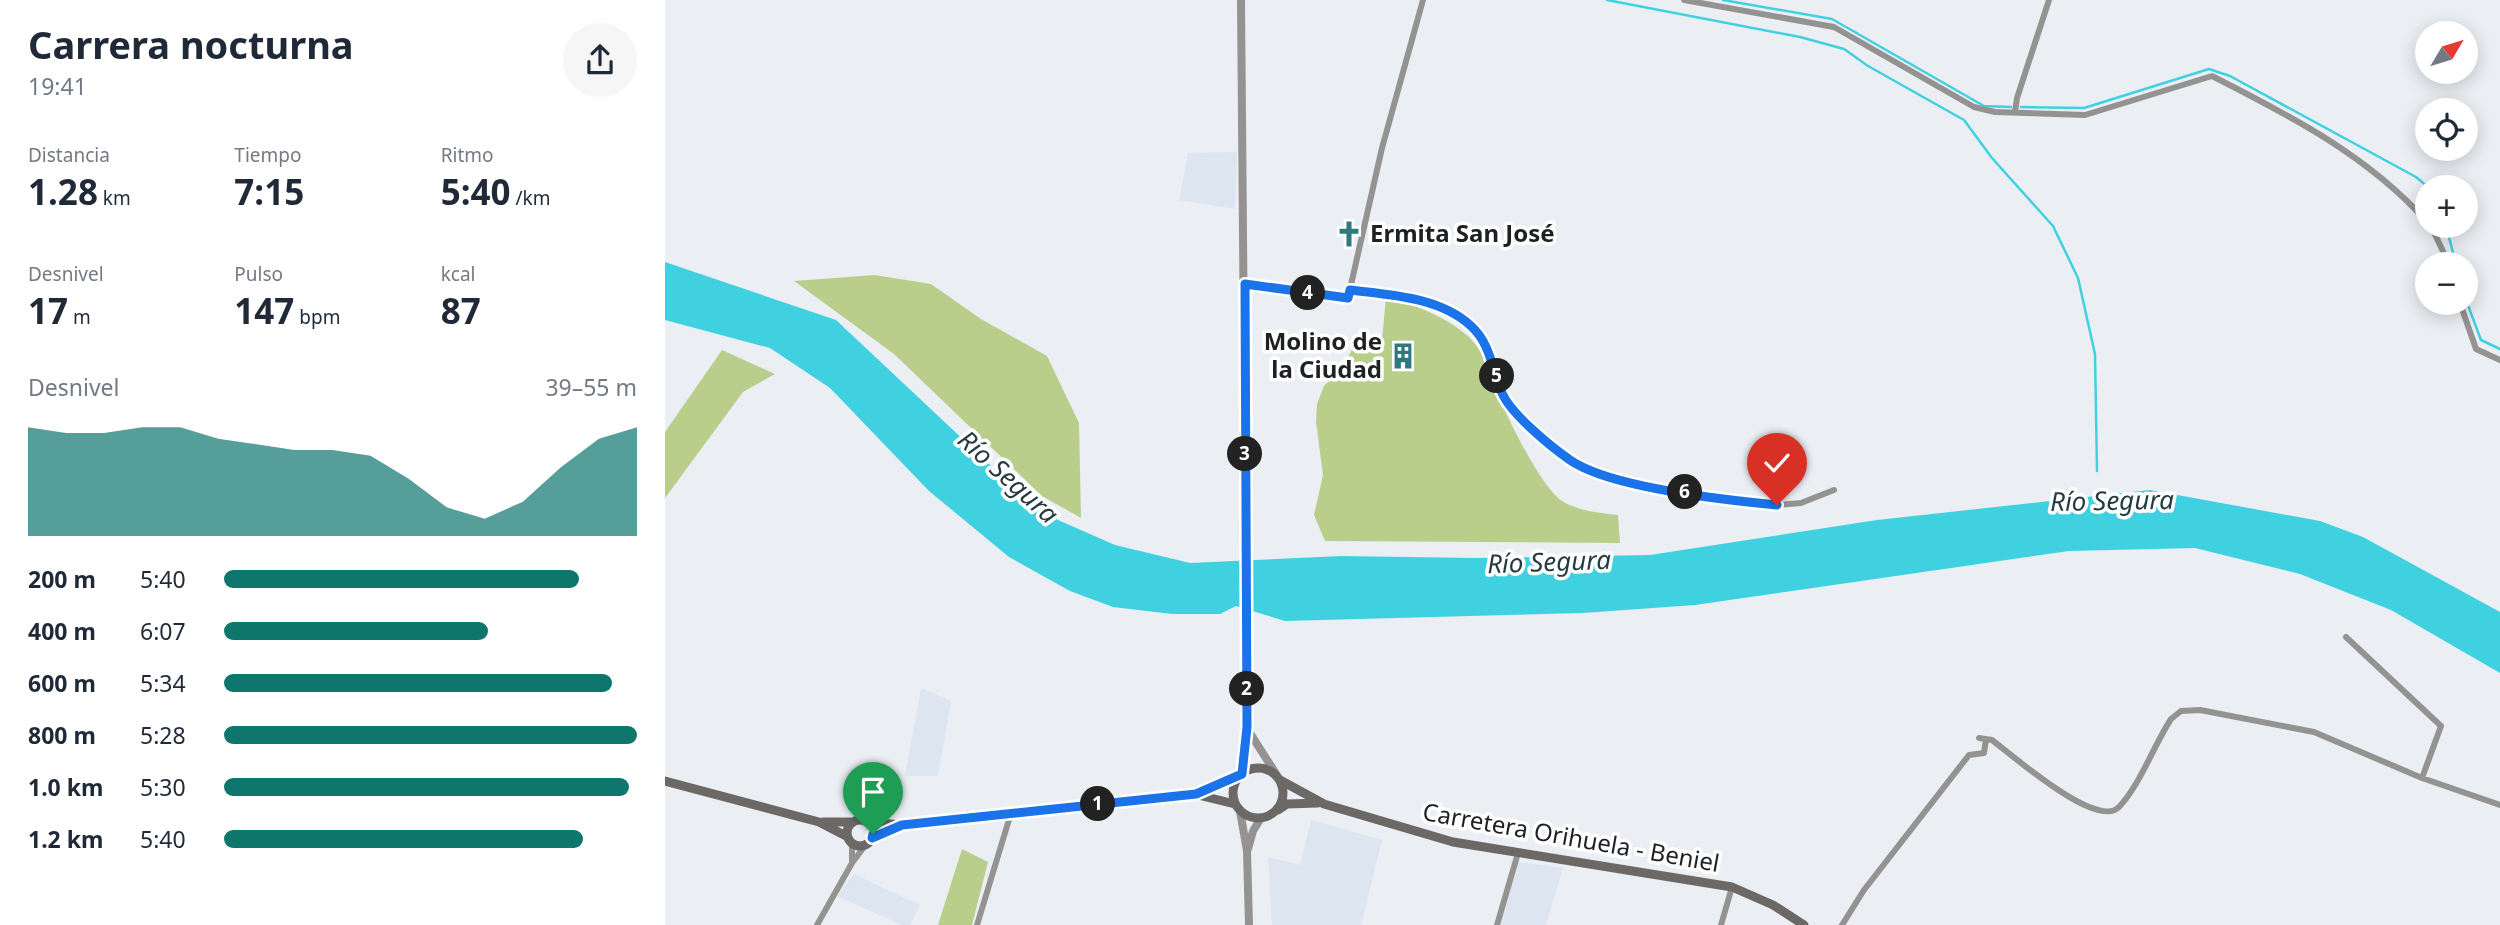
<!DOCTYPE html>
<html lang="es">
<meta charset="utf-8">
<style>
body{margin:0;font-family:"Noto Sans",sans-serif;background:#f6f6f7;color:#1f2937;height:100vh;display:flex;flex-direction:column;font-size:26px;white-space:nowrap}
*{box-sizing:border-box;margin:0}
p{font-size:23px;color:#747a83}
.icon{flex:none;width:38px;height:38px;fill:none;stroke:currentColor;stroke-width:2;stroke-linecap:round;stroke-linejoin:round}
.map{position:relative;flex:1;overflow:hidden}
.drawer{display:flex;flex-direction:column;background:#fff;width:665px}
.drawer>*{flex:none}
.needle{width:46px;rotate:52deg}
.fabs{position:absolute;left:1750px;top:21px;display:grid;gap:14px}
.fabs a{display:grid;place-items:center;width:63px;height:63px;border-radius:50%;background:#fff;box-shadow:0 4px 18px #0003;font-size:35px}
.pin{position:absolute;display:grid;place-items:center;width:60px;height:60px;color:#fff;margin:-72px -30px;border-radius:50% 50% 50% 0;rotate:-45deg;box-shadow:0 0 7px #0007}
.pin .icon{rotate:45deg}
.km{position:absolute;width:35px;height:35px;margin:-18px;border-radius:50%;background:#222;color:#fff;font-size:19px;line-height:35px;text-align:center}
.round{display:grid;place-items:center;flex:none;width:74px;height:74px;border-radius:37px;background:#f6f6f7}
.headline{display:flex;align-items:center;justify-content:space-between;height:119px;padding:0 28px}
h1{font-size:38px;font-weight:700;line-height:52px}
.stats{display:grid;grid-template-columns:repeat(3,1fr);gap:10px;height:119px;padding:7px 28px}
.stats div{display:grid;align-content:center}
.stats b{font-size:35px;font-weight:700}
.stats small{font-size:19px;font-weight:400}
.stats p{font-size:19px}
.chart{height:196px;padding:14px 28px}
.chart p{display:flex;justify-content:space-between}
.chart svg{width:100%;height:126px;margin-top:7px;fill:#0f766e;opacity:.7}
ul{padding:0 28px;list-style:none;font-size:23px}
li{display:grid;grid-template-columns:112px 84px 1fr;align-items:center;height:52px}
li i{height:18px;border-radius:9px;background:#0f766e}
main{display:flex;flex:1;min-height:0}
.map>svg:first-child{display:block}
.built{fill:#dde5f1}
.green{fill:#bace8c}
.water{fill:#40d1e1}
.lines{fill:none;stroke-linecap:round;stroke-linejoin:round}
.stream{stroke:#40d1e1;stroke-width:2.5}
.minor{stroke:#959391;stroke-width:6}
.tertiary{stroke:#959391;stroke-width:8}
.secondary{stroke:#6b6866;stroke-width:9}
.route-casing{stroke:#fff;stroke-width:14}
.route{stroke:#1a73e8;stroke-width:9}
.labels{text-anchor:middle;stroke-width:7;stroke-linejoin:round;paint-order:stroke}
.poi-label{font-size:24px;font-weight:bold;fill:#1f2022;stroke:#fff;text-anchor:start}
.street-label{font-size:24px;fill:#1f2022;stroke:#fff}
.water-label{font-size:26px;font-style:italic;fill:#253c3f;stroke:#fff}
</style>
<main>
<section class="drawer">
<div class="headline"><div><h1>Carrera nocturna</h1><p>19:41</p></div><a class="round"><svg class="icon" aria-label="share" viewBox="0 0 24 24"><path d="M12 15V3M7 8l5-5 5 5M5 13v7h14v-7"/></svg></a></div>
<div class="stats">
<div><p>Distancia</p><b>1.28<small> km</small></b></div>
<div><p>Tiempo</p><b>7:15</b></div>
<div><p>Ritmo</p><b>5:40<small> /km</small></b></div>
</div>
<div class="stats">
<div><p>Desnivel</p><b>17<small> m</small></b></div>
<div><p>Pulso</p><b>147<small> bpm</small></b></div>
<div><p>kcal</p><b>87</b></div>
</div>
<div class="chart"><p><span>Desnivel</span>39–55 m</p>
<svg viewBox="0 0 160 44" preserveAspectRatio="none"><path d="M0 44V6L10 8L20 8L30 6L40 6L50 10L60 12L70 14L80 14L90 16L100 24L110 34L120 38L130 32L140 20L150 10L160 6V44z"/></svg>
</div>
<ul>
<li><b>200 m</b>5:40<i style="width:86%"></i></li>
<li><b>400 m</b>6:07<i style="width:64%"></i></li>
<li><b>600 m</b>5:34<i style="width:94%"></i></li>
<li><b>800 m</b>5:28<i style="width:100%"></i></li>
<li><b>1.0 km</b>5:30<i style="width:98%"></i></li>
<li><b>1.2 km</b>5:40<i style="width:87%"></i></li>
</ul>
</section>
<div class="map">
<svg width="1835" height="925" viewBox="0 0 1835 925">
<rect width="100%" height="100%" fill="#ebeff4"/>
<!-- built -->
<path class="built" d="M572,152l-2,57 -56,-9 9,-47z
M256,688l30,13 -13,75h-33z
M646,820l71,20 -21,85h-89l-4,-68 32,8z
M854,862l44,6 -17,57h-46z
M189,874l66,31 -10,20h-8l-65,-29z"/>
<!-- green -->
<path class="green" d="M210,275l56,9 50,35 66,37 32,67 2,95 -39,-22 -148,-142 -100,-73z
M721,297c26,6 65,22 85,42 14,15 21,39 28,57 9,24 43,92 63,105 16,10 38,12 56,14l2,28 -295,-2 -11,-26 9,-40 -7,-53 1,-18 7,-18 19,-20 10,-18 13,-8h16z
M57,350l53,24 -32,18 -78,106v-66z
M297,849l26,13 -16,63h-34z"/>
<!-- water -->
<path class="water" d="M0,262l171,58 182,171 40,29 57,25 75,18 151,-7 135,2 174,-3 227,-35 273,-30 170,31 43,16 137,75v61l-109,-63 -91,-36 -105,-26 -126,3 -374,54 -112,8 -298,8 -49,-15 -16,8h-48l-59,-7 -43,-16 -61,-34 -80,-66 -99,-103 -60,-40 -105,-28z"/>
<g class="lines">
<!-- stream -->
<path class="stream" d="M942,0l193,37 44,12 24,17 96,54 28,38 61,68 25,52 17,76 2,117
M1058,0l109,19 152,87 27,1
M1356,107l63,1 125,-39 21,7 186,101 12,10
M1781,226l10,38
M1801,300l15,40 19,9"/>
<!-- minor -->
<path class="minor" d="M1019,0l150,27 140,80 21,5 90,3 127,-39c77,39 157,80 215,146
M1350,112l2,-14 32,-98
M1766,226l18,38
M580,284l103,14 34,-150 41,-148
M685,290l78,13 44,23 12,16 26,66 50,44 24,16 73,20 120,17 24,-2 33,-13
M1795,303l16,46 24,11
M1681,637l95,89 -19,52
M1314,738l13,2c20,15 105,90 127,67 21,-22 35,-62 52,-88l10,-8 19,-1 114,22 108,46 78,27
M187,861v-18
M152,925l35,-62 15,-20
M312,925l34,-112
M832,925l21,-72
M1056,925l11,-38
M1177,925l22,-35 105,-135 15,-2 2,-14"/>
<!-- tertiary -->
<path class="tertiary" d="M576,0l6,703 -5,71
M583,730l30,47
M575,811l7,40 2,74
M583,849l5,-18 8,-13"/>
<!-- secondary -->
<path class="secondary" d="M568 793a25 25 0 1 1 50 0a25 25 0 1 1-50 0Z
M615,780l44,24 129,38 279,45 41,18 31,20
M0,781l154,41 29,15
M533,795l37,9
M613,810l9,-6 31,-1
M182 833a13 13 0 1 1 26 0a13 13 0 1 1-26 0Z
M158,822h30
M203,822l34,3 294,-31 43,-17
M207,838l28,-12"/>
</g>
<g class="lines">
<!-- route casing -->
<g class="route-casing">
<path id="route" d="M208,834l-1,4 30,-13 294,-31 46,-20 5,-47 -2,-443 103,14 2,-8c40,5 90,7 121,36 20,18 21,44 31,67 9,21 48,53 68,67 40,28 155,40 207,45"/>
</g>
<!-- route -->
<use href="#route" class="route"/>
</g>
<!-- icons -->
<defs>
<g id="church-bare" transform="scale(2.1)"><path d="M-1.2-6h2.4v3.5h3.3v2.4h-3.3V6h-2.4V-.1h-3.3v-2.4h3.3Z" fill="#2f787e" stroke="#fff" stroke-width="2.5" paint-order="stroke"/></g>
<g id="building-bare" transform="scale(2.1)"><path d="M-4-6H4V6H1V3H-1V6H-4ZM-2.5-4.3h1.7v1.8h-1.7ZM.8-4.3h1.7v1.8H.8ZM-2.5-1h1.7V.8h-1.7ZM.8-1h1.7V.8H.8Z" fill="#2f787e" stroke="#fff" stroke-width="2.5" paint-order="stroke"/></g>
</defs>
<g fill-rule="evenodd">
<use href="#church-bare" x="684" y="234"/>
<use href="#building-bare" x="738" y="356"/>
</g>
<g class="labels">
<!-- poi labels -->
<g class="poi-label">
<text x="705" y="242">Ermita San José</text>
<text x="717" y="350" text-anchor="end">Molino de<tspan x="717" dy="28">la Ciudad</tspan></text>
</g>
<!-- street labels -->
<g class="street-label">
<text transform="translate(906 838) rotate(10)" y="8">Carretera Orihuela - Beniel</text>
</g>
<!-- water labels -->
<g class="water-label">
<text transform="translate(343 477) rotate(42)" y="9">Río Segura</text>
<text transform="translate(1447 501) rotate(-1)" y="9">Río Segura</text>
<text transform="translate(884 562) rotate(-2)" y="9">Río Segura</text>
</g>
</g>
</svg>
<div class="fabs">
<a><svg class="needle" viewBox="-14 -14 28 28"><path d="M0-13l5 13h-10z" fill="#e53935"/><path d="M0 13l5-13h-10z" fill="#747a83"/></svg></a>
<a><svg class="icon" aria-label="locate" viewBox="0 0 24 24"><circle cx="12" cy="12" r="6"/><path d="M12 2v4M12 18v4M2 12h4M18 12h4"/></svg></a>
<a>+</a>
<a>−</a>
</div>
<div class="pin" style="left:208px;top:834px;background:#1e9e55"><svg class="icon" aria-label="arrive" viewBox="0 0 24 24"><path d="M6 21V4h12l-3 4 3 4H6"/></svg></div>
<div class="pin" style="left:1112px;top:505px;background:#d93025"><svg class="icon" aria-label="check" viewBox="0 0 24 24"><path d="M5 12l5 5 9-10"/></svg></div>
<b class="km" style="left:433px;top:804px">1</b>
<b class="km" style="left:582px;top:689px">2</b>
<b class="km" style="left:580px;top:454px">3</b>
<b class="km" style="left:643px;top:293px">4</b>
<b class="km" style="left:832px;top:376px">5</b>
<b class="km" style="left:1020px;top:492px">6</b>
</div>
</main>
